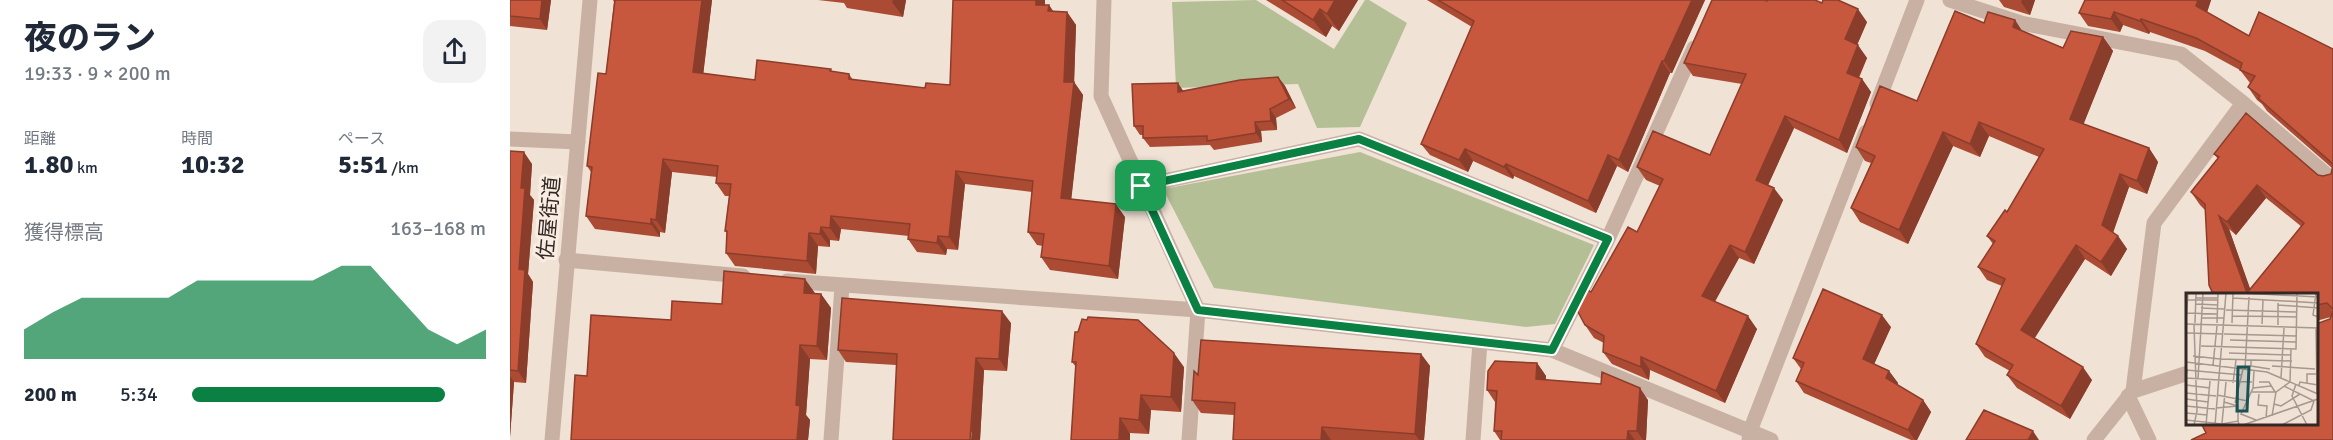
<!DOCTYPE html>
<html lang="ja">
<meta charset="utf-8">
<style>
body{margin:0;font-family:Signika,"Noto Sans JP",sans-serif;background:#f2f2f3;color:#1f2937;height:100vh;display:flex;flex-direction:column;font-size:22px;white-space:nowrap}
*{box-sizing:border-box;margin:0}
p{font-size:20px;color:#747a83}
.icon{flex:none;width:33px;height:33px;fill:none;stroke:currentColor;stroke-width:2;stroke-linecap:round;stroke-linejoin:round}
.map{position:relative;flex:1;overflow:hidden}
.sheet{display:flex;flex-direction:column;background:#fff;width:510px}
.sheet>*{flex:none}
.pin{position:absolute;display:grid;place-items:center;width:51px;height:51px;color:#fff;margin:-26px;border-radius:12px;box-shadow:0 3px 9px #0006}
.round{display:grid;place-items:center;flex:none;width:63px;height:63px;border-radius:18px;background:#f2f2f3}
.overview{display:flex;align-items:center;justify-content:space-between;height:102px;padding:0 24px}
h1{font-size:33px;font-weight:800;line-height:45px}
.figures{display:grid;grid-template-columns:repeat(3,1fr);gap:9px;height:102px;padding:6px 24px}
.figures div{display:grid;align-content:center}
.figures b{font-size:26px;font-weight:800}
.figures small{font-size:16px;font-weight:400}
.figures p{font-size:16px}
.chart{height:168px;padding:12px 24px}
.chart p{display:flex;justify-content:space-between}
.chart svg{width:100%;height:108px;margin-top:6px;fill:#0b8043;opacity:.7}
ul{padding:0 24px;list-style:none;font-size:20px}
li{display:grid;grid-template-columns:96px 72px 1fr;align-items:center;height:45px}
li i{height:15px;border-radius:8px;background:#0b8043}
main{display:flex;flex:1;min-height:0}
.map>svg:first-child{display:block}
.green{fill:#b4bf96}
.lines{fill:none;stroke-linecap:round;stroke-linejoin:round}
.minor{stroke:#c8b1a2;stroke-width:15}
.tertiary{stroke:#c8b1a2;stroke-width:15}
.wall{fill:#ab4b34;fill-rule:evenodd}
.shaded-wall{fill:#8b3d2b}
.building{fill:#c7573d;stroke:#8b3d2b;stroke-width:1.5;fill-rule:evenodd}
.route-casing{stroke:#fff;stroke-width:12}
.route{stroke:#0b8043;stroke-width:8}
.labels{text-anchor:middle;stroke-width:6;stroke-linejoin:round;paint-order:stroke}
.street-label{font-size:21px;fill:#332825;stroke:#f9ede2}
.inset-road{fill:none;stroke:#a5988f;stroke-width:1.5}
.view{fill:#1a5354;fill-opacity:0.15;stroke:#1a5354;stroke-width:3}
.inset-edge{fill:none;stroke:#332825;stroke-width:3}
</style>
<main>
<section class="sheet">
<div class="overview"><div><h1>夜のラン</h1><p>19:33 · 9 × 200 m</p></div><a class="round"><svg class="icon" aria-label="share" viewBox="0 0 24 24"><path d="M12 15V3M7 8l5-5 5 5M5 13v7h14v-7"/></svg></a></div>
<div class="figures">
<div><p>距離</p><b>1.80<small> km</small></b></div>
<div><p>時間</p><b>10:32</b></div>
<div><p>ペース</p><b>5:51<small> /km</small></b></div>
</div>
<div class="chart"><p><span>獲得標高</span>163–168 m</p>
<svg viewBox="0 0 160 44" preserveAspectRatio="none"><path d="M0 44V32L10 25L20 19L30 19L40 19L50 19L60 12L70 12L80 12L90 12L100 12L110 6L120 6L130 19L140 32L150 38L160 32V44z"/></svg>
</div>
<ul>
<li><b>200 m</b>5:34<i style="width:86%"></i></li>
</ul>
</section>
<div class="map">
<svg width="1823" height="440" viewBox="0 0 1823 440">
<rect width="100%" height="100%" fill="#f1e2d6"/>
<!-- green -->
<path class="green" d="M746,0l78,49 31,-49h4l38,23 -47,104 -43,1 -19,-44 -122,4 -4,-86z
M850,152l234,93 -39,79 -29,3 -312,-39 -51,-99z"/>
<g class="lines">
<!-- minor -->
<path class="minor" d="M594,0l-3,96 97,214 -9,130
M1440,0l71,23 160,31 62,49 90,77
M1367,104l40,-104
M0,139l68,3
M631,186l218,-47 249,100
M56,260l177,16
M277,281l411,29 354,40 219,90
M1042,350l56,-111 86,-191
M1623,391l21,-168 89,-120
M1618,396l21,44
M321,440l11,-154
M963,440l7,-98
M1239,440l1,-9 116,-299
M1584,440l39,-49 55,-18"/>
<!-- tertiary -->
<path class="tertiary" d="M42,440l38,-440"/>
</g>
<!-- wall -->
<path class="wall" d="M0,0h41l-4,30 -37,-4z
M103,0h99l-9,74 52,6 76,-11 1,3 17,2 4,6 72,8 25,-3 3,-85h92v5h4l4,7h14l9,13 -2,57 9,13 -12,104 54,18 -7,62 -68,-9 -9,-13 2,-11 -6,-1 -9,-13 4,-40 -67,-8 -7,66 -11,-1 -1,6 -29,-3 -9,-13 1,-3 -68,-7 -2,12 -9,-1v7l-12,-1 -2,28 -81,-8 -9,-13 1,-20 -2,-2 4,-35h-4l-9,-13 1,-6 -45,-5 -7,61 -5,-1v5l-65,-8 -9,-13 5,-44 -4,-6 19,-92 8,-72z
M308,0h88l-3,17 -56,-9 -3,-5z
M756,0h92l-19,31 -7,-5 -6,11z
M917,0h278l-33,73h-2l-42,99 -11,-6 -21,47 -82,-37 -1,3 -40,-18 -5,11 -38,-17 -9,-11 51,-117z
M1489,0h36l-5,15 -26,-8z
M1701,0l-4,12 42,24 84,13v391l-127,-7 124,-114 1,-2 -15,4v-27h-103l-8,-84 -5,-5 -9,-13 27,-33 -4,-5 104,21 5,1 8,-2 1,-6 -65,-57 -5,-7 -5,-4 -9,-13 2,-4 -10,-13 -35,-19 -55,-19 -1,2 -26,-9 -3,7 -32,-6 -9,-13zM1756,198l36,29 -52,62 -21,-60 7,6z
M1257,1l100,21 -10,23 10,13 -8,20 3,1 9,13 -24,61 -53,-25 -26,57 15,15 -29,64 -15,-6 -25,44 43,27 -32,74 -75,-33 -1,10 -37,-16 -9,-12 1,-9 -10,-5 -9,-13 6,-33 46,-60 23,-46 -14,-6 -9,-13 73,-12 32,-71 -49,-8 -9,-13z
M1505,20l7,11 41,17 40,-11 10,14 -30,73 66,24 9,14 -11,32 -18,-7 -16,46 5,3 9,13 -16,27 -26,-17 -51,79 58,42 -22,39 -53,-31 -10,-13 3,-4 -25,-14 -9,-13 26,-58 -15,-6 -9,-13 15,-23 -6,-8 20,-24 32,-55 -50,-21 -9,21 -27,-11 -45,98 -48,-22 -9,-14 20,-45 -6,-2 -9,-14 61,-46 67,-78z
M768,77l7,9 11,22 -20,10 1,12 -16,1 1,11 -48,8 -4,-5 -60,2 -7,-9v-3h-3l-6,-9 49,-35z
M0,151l22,13 -2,31 4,5 -6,74 5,8 -7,101 -12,-1 -4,55z
M305,294h6l10,14 -4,52 -17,-1 -4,56 4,5 -2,20h-237l16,-64 84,-56 51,-16z
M501,323l-4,48 -23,-1 -4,70 -84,-75 -50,-3 -8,-12z
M1381,327l-17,37 15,7 9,12 -1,2 26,15 8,12 -14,28h-6l-107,-47 -8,-12 5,-12 -8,-11z
M911,354l9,12 -6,74h-191l1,-25 -33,-2 -9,-13 6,-25z
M562,362l112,5 -3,45 -30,-2 -2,24 -19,-1z
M1027,363l9,13v4l102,20 -2,40h-146l-6,-9 1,-29 -8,-12z"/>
<!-- shaded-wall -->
<path class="shaded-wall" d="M32,0h9l-4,30 -7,-11z
M192,0h10l-10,85 -9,-13z
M383,0h13l-3,17 -11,-15z
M526,0h9v18l-9,-13z
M825,0h23l-19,31 -12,-17z
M1182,0h13l-33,73 -8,-12z
M1512,0h13l-5,15 -9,-13z
M1688,0h13l-6,19 -9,-13z
M539,5l9,13 -10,-7z
M810,9l12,17 -6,11 -13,-17z
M1348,9l9,13 -13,30 -9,-13z
M557,12l9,13 -2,60v-3l9,13 -13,116 -9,-13z
M1604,12l9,13 -3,7 -9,-13z
M1631,19l9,13 -1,2 -9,-13z
M1505,20l9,14 -11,-7z
M1593,37l10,14 -33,82 -10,-14z
M1348,45l9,13 -12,27 -8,-12z
M1152,61l8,12 -42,99 -9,-12z
M768,77l7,9 11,22 -7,-9z
M1352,79l9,13 -24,61 -8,-13z
M668,83l6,9h-6z
M760,109l6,9 1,12 -6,-9z
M1275,116l9,12 -29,64 -9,-12z
M745,122l6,9 1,11 -6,-9z
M1469,122l10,14 -9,21 -10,-13z
M1433,132l10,14 -45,98 -9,-14z
M1639,148l9,14 -11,32 -10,-13z
M955,149l8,12 -5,11 -9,-12z
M14,152l8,12 -2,31 4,5 -6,74 5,8 -7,101 -8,-12 1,-102 2,-81z
M1098,155l9,11 -21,47 -8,-12z
M153,159l9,13 -7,61 -9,-13z
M996,164l8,12 -1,3 -9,-12z
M446,171l9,13 -7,66 -9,-13z
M1610,174l9,13 -18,51 -9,-13z
M1747,185l9,13 -30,37 -9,-13z
M1264,188l9,12 -29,64 -9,-12z
M606,204l9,13 -7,62 -9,-13z
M321,216l10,13 -2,12 -9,-13z
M1709,216l10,13 23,65h-4z
M141,219l9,13v5l-9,-13z
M311,227l9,13v7l-10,-13z
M299,233l9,13 -2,28 -9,-13z
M428,236l9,13 -1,6 -9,-12z
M1608,236l9,13 -16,27 -10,-14z
M1220,245l9,13 -28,51 -9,-13z
M1566,245l9,14 -54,85 -10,-14z
M295,279l10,14h-11z
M311,294l10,14 -4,52 -10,-14z
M492,311l9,12 -4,48 -8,-12z
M1372,315l9,12 -20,44 -8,-12z
M1238,316l9,13 -32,74 -9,-12z
M290,345l10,14 -4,56 4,5 -2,20h-11l-1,-35z
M664,353l10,14 -3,45 -10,-15z
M911,354l9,12 -6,74h-5l-4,-6z
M1131,357l9,13 -1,10 -8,-13z
M466,358l8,12 -4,70h-9z
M1027,363l9,13 -1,15 -9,-12z
M1573,367l9,13 -22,39 -9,-13z
M1379,371l9,12 -4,8 -8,-13z
M0,376l4,6 -4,55z
M1130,388l8,12 -2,40h-3l-6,-9z
M631,395l10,15 -2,24 -10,-14z
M1413,400l8,12 -14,28h-2l-7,-10z
M610,418l10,15v7h-11z
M812,427l9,13h-10z
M1118,431l7,9h-8z
M1523,431l6,9h-11z"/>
<!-- building -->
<path class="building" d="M0,0h32l-2,19 -30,-3z
M105,0h87l-9,72 62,8 2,-20 74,9 -1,2 19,3v5l76,9 1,-5 24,2 3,-85h83v5h13l-1,6 19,1 -3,70h10l-13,116 55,6 -7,62 -68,-9 3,-23 -16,-2 5,-51 -77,-10 -7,66 -11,-1 -1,7 -29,-4 2,-15 -79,-8 -1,12 -9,-1 -1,7 -11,-1 -2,28 -81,-8 1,-22h-2l6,-47 -15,-1 2,-17 -55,-7 -7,61 -5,-1v5l-65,-8 6,-49 -5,-1 11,-93 8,1z
M772,0h53l-8,14 -7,-5 -7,11z
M928,0h254l-28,61h-2l-43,99 -11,-5 -20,46 -82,-37 -2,3 -39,-18 -6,11 -38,-16 53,-123z
M1202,0h52l3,1 1,-1h47l7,3 1,-3h15l20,9 -13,30 13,6 -11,28 15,6 -23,61 -54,-24 -29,64 18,8 -29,64 -15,-7 -28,51 46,20 -32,75 -75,-34v10l-38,-15 1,-16 -19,-11 -8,-15 11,-20 3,2 37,-65 9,5 26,-53 -26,-12 16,-36 57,24 36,-81 -62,-11z
M1575,0h113l-2,6 53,30 10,-24 74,37v115l-75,-66 2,-2 -12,-9 7,-11 -15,-6 2,-7 -46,-25 -55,-19 -1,2 -26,-9 -3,7 -32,-6z
M1445,11l29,12 4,-11 27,8 -2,7 50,21 8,-17 32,6 -33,82 79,29 -12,33 -17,-7 -18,51 16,11 -17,26 -25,-17 -55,85 62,37 -22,39 -54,-31 6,-10 -37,-21 29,-65 -27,-12 17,-26 -8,-5 18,-26 2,2 37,-63 -65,-27 -9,22 -27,-12 -44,98 -48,-22 24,-52 -19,-9 24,-61 37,15z
M768,77l11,22 -19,10 1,12 -16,1 1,11 -49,8v-5l-64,2v-12h-9l-2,-42 46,-1v9l62,-12z
M1736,113l72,62 5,1 8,-2 2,-9v144l-6,-6 -11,2v-11h-103l-4,-9 -4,-81 -14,-12 28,-35 -5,-3zM1747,185l47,38 -57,70 -28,-77 8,6z
M0,151l14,1 -3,36h4l-6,81 6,1 -7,101 -8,-1z
M214,271l81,8 -1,14 17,1 -4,52 -17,-1 -4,60 4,1 -3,34h-226l4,-65 12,1 4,-61 80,5 1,-19 50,3z
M1313,289l59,26 -19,44 26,12 -3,7 37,22 -15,30 -112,-49 8,-18 -11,-5z
M332,298l160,13 -3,48 -23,-1 -6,82h7h-84l4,-86 -59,-4z
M1823,311v129h-142l15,-7 -5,-10h115v-99l14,-5z
M578,317l50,3 36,33 -3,44 -30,-2 -2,25 -19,-2 -1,22h-48l5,-78h-4l3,-30h3l4,-13 5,1z
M691,340l220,14 -6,80 -93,-7 -1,13h-88l2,-37 -43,-3 2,-29 4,4z
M985,361l42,2 -1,16 65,5 1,-12 38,16 -3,43h-9l-1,9h-126l1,-9h-8l3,-40 -10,-1 1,-19z
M1474,410l49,21 -5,9h-62z"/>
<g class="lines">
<!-- route casing -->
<g class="route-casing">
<path id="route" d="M849,139l249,100 -56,111 -354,-40 -57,-124z"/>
</g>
<!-- route -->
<use href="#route" class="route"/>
</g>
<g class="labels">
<!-- street labels -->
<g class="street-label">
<text transform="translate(39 218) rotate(-85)" y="7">佐屋街道</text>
</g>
</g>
<!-- overview -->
<g transform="translate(1676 293)">
<rect width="132" height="132" fill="#f1e2d6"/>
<path class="inset-road" d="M56,0l76,4M130,0l-3,22 5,2M10,5h21M47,5l85,5M0,7h32M10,11l22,1M92,12l40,3M15,15l23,1M40,17l71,2M0,20l31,1M46,23l65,1M15,25h23M0,29l2,-29M9,30l1,-30M31,30l1,-30M46,30l1,-30M0,31l132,4M76,31l1,-24M8,32l3,86 -3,14M92,32v-22M130,36l1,64M0,40l37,1M38,41l72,2M44,47l66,2M15,53l95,3 1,-56M43,60l62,2M7,63l27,3M35,66l71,2M65,67v6l19,3M0,69l81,10 51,22M27,72l4,-39M86,73l43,3M59,76l4,-72M68,77l-1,18 -12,26 15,6M34,80l22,2M0,85l66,4M0,85l1,-8 32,3M95,85l3,-50M12,86l5,-86M73,89h10l6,10M104,89l1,-33M47,90l3,-23M121,90v-9h11M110,91l-4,12 15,29M0,92l24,3M113,92l1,-3 18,3M98,93l30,15M67,95l18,-2M65,99h25l14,-10M0,100l30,3M73,101l-1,11 9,1 -1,12M31,102l31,6M0,106l22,3M38,109l14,4v15M49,110l8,-34M88,111l7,2 19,-12M0,113l29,3M30,115l22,-2M0,120l21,2M86,123l4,-24M0,127l36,4 16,-3 1,4M36,130l4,-41M20,132l4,-44M29,132l11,-132M57,132l75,-26M96,132l29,-15 3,-9"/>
<path class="view" d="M52,74h11l-2,44h-10z"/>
<rect width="132" height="132" class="inset-edge"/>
</g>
</svg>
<div class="pin" style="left:631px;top:186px;background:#1e9e55"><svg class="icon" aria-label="arrive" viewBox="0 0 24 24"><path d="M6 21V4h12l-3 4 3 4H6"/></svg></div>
</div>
</main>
